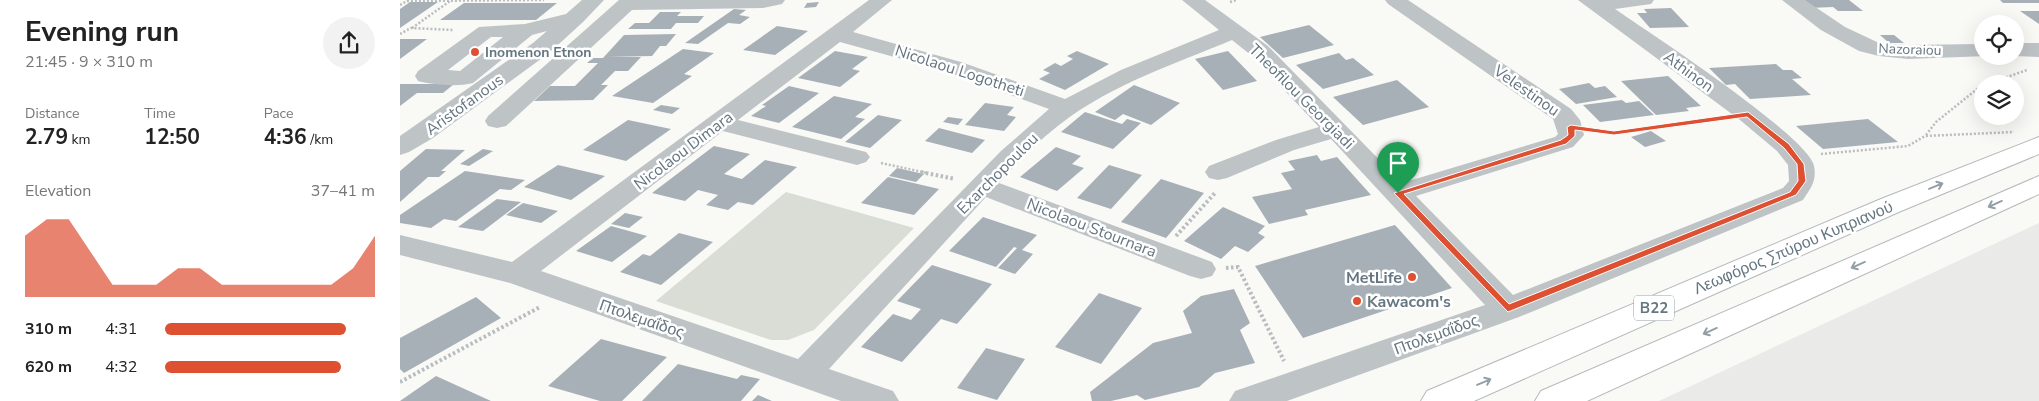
<!DOCTYPE html>
<meta charset="utf-8">
<style>
body{margin:0;font-family:"Nunito Sans",sans-serif;background:#f2f2f2;color:#222;height:100vh;display:flex;flex-direction:column;font-size:19px;white-space:nowrap}
*{box-sizing:border-box;margin:0}
p{font-size:16px;color:#767676}
.icon{flex:none;width:28px;height:28px;fill:none;stroke:currentColor;stroke-width:2;stroke-linecap:round;stroke-linejoin:round}
.map{position:relative;flex:1;overflow:hidden}
.panel{display:flex;flex-direction:column;background:#fff;width:400px}
.panel>*{flex:none}
.fabs{position:absolute;left:1574px;top:15px;display:grid;gap:10px}
.fabs a{display:grid;place-items:center;width:50px;height:50px;border-radius:50%;background:#fff;box-shadow:0 5px 20px #0002;font-size:25px}
.pin{position:absolute;display:grid;place-items:center;width:42px;height:42px;color:#fff;margin:-51px -21px;border-radius:50% 50% 50% 0;rotate:-45deg;box-shadow:0 0 5px #0007}
.pin .icon{rotate:45deg}
.round{display:grid;place-items:center;flex:none;width:52px;height:52px;border-radius:26px;background:#f2f2f2}
.summary{display:flex;align-items:center;justify-content:space-between;height:85px;padding:0 25px}
h1{font-size:28px;font-weight:700;line-height:38px}
.stats{display:grid;grid-template-columns:repeat(3,1fr);gap:8px;height:85px;padding:5px 25px}
.stats div{display:grid;align-content:center}
.stats b{font-size:21px;font-weight:700}
.stats small{font-size:14px;font-weight:400}
.stats p{font-size:14px}
.chart{height:140px;padding:10px 25px}
.chart p{display:flex;justify-content:space-between}
.chart svg{width:100%;height:90px;margin-top:5px;fill:#dd5032;opacity:.7}
ul{padding:0 25px;list-style:none;font-size:16px}
li{display:grid;grid-template-columns:80px 60px 1fr;align-items:center;height:38px}
li i{height:12px;border-radius:6px;background:#dd5032}
main{display:flex;flex:1;min-height:0}
.map>svg:first-child{display:block}
.built{fill:#eaeae9}
.green{fill:#d9ddd6}
.building{fill:#a7b0b6}
.lines{fill:none;stroke-linecap:round;stroke-linejoin:round}
.major-casing{stroke:#b4b9bd;stroke-width:2}
.path-far1{stroke:#b9bdbf;stroke-width:2.5;stroke-dasharray:2 2;stroke-linecap:butt}
.path{stroke:#b9bdbf;stroke-width:4;stroke-dasharray:2.5 2.5;stroke-linecap:butt}
.minor{fill:#bec3c6;fill-rule:evenodd}
.major{fill:#fff;fill-rule:evenodd}
.oneway{stroke:#939fa6}
.route{fill:#dd5032;stroke:#fff;fill-rule:evenodd}
.poi-dot{fill:#dd5032;stroke:#fff;stroke-width:2}
.labels{text-anchor:middle;stroke-width:5;stroke-linejoin:round;paint-order:stroke}
.far-street-label{font-size:14px;fill:#657680;stroke:#fff}
.far-poi-label{font-size:14px;font-weight:bold;fill:#657680;stroke:#fff;text-anchor:start}
.shield{fill:#fff;stroke:#939fa6;stroke-width:1}
.shield-label{font-size:15px;font-weight:bold;fill:#657680}
.street-label{font-size:16px;fill:#657680;stroke:#fff}
.poi-label{font-size:16px;font-weight:bold;fill:#657680;stroke:#fff;text-anchor:end}
</style>
<main>
<section class="panel">
<div class="summary"><div><h1>Evening run</h1><p>21:45 · 9 × 310 m</p></div><a class="round"><svg class="icon" aria-label="share" viewBox="0 0 24 24"><path d="M12 15V3M7 8l5-5 5 5M5 13v7h14v-7"/></svg></a></div>
<div class="stats">
<div><p>Distance</p><b>2.79<small> km</small></b></div>
<div><p>Time</p><b>12:50</b></div>
<div><p>Pace</p><b>4:36<small> /km</small></b></div>
</div>
<div class="chart"><p><span>Elevation</span>37–41 m</p>
<svg viewBox="0 0 160 44" preserveAspectRatio="none"><path d="M0 44V14L10 6L20 6L30 22L40 38L50 38L60 38L70 30L80 30L90 38L100 38L110 38L120 38L130 38L140 38L150 30L160 14V44z"/></svg>
</div>
<ul>
<li><b>310 m</b>4:31<i style="width:86%"></i></li>
<li><b>620 m</b>4:32<i style="width:84%"></i></li>
</ul>
</section>
<div class="map">
<svg width="1639" height="401" viewBox="0 0 1639 401">
<rect width="100%" height="100%" fill="#f9f9f6"/>
<!-- built -->
<path class="built" d="M1639,223v178h-380z"/>
<!-- green -->
<path class="green" d="M386,192l128,36 -100,102 -26,10h-17l-115,-39z"/>
<!-- building -->
<path class="building" d="M1400,0h49l14,11h-25l-5,-4 -24,1z
M1600,0h39v3h-36z
M10,2h28l-38,26v-19z
M419,2l-3,5 -12,1 3,-5z
M64,3h93l-21,17h-96z
M1271,8l18,19 -39,1 -13,-15h10l-3,-4z
M334,9l12,1 -7,5 11,2 -10,7 -12,-1 -30,21 -13,-1z
M1620,11h19v13z
M260,12h21l-4,4h27l-6,7h-22l-5,6h-43l7,-6h14z
M909,25l25,20 -51,13 -23,-21z
M377,26l31,5 -33,24 -32,-5z
M276,34l-10,12h-6l-8,10 -45,1h34l-13,14h-13l-14,14h7l-15,15 -59,1 16,-15h25l23,-23h-11l6,-5h10l21,-23z
M1480,35h14l10,8h-15z
M0,39h27l-27,20z
M283,49l31,4 -30,21 8,2 -39,27 -41,-7z
M435,51l33,6 -16,12 8,2 -20,16 -42,-9z
M677,51l32,13 -44,26 -26,-11 11,-6 -7,-3 12,-7 6,3 12,-7 -6,-3z
M828,51l29,30 -34,9 -28,-31z
M939,53l7,7 7,-2 21,17 -51,14 -27,-24z
M1376,64l7,6h9l10,8 -10,1 19,16 -61,4 -15,-15 -9,1 -17,-17z
M1268,76l33,30 -15,2 3,3 -33,4 -35,-34z
M997,80l32,27 -66,18 -30,-28z
M1189,83l6,5 10,-2 12,11 -41,7 -17,-15z
M0,84h54l-11,9h-26l-17,13z
M734,85l46,18 -29,22 -28,-11 -8,6 -20,-8z
M389,86l30,7 -40,30 -28,-7 15,-10 -4,-1z
M434,96l38,8 -17,13 10,2 -24,20 -49,-12z
M1222,100l4,3 13,-2 15,14 -54,7 -17,-17z
M585,103l29,4 -7,8 9,2 -12,14 -39,-6z
M261,105l19,3 -8,6 -19,-4z
M685,112l37,12 5,-5 14,4 -28,26 -52,-17z
M478,115l24,5 -32,28 -25,-6z
M548,117l15,2 -5,6 -15,-3z
M1468,119l30,23 -75,7 -27,-23z
M228,120l43,9 -45,32 -43,-11z
M539,128l46,12 -13,13 -47,-12z
M1251,131l15,10 -21,6 -14,-10z
M314,146l36,8 -26,20 18,5 23,-19 32,7 -44,38 -15,-3 -10,8 -22,-5 12,-10 -20,-5 -13,11 -33,-8z
M656,147l25,9 -9,8 12,4 -27,23 -37,-14z
M26,149l39,1 -24,21h5l-7,6h-11l-28,25v-31z
M83,149l10,2 -24,15 -9,-2z
M917,155l4,6 16,-4 34,38 -66,15 3,5 -39,9 -17,-27 40,-8 -11,-16 14,-3 -7,-9z
M158,165l47,11 -34,24 -47,-13z
M709,165l33,10 -31,34 -34,-11z
M497,168l27,6 -8,8 -27,-6z
M65,171l60,9 -14,10 -11,-1 -44,32 -12,-2 -13,9 -31,-5v-8z
M488,177l51,12 -25,26 -53,-12z
M761,179l43,14 -38,45 -45,-16z
M97,199l24,3 -38,29 -25,-4z
M123,203l35,8 -17,12 -35,-8z
M823,207l42,19 -7,7 7,4 -17,15 -13,-6 -14,13 -37,-18z
M225,213l18,4 -14,11 -18,-4z
M583,217l54,18 -15,15 11,4 -18,20 -17,-6 19,-20 -3,-1 -18,20 -47,-16z
M995,225l57,63 -149,50 -48,-72z
M211,226l36,10 -35,26 -36,-11z
M279,233l34,9 -52,43 -41,-13 23,-18 7,2z
M532,265l60,19 -35,40 -16,-5 -39,43 -41,-15 32,-33 18,6 10,-11 -24,-8z
M834,289l16,34 -10,7 15,33 -40,10 -16,14 -54,13 -8,-5 -26,6h-19l-2,-9 63,-49 39,-10 -9,-22 18,-15z
M699,293l43,15 -41,56 -46,-17z
M76,297l25,21 -97,55 -4,-4v-31z
M201,339l66,18 -45,44h-22l-52,-15z
M586,348l39,11 -28,41 -40,-12z
M278,364l59,15 4,-4 19,4 -19,22h-99z
M36,376l55,25h-91z
M358,395l14,6h-20z"/>
<g class="lines">
<!-- major casing -->
<g class="major-casing">
<path id="major" d="M1639,137v17l-138,57 -427,190h-53l6,-10 454,-192z
M1639,176v18l-452,207h-52l6,-10z"/>
</g>
<!-- path-far1 -->
<path class="path-far1" d="M830,2l7,-2
M0,5l7,-4 137,-1
M12,28l38,-27
M0,34l11,-6 42,2
M1587,84l40,-14
M1196,131l18,2 104,-14
M1526,135l10,-13 46,-37
M1421,154l87,-8 17,-10 89,-4
M481,163l46,10"/>
<!-- path -->
<path class="path" d="M521,172l34,7
M776,236l39,-43
M826,268l12,-1 46,94
M0,382l140,-75"/>
<!-- minor -->
<path class="minor" d="M182,0h22l-21,22 -34,31 -116,85 -24,14 -9,3v-19l133,-93 14,-12 -15,4 -59,48c-16,4 -39,2 -55,-2l-3,-5 3,-5 61,-44 46,-3 41,-10zM91,37h12l-43,34 -12,-1z
M219,0h166l-3,4 -19,4 -131,2 -126,116 -9,2 -9,-2 -3,-5 3,-5z
M469,0h23l-39,32 108,30 104,37 56,-29 98,-40 -37,-30h23l63,46 134,137 153,-46 3,-3 -5,-15 -165,-115 -3,-4h23l163,109 9,11 4,15 -11,12 -157,49 97,99 270,-107 6,-7 -1,-16 -11,-14 -37,-31 -162,-120h76l-3,4 -36,5c32,22 193,127 199,157 3,15 -3,22 -11,34l-284,117 -232,84h-58l6,-10 250,-86 -154,-166 -37,11 -67,28 -9,2 -9,-2 -4,-6 4,-6 67,-26 43,-13 -67,-71 -20,-16c-57,24 -119,44 -169,82 -23,17 -44,39 -64,61l213,79 4,7 -4,7 -11,3 -11,-3 -204,-79 -157,172 64,22 6,10h-58l-331,-118 -110,-28v-20l112,27zM440,42l105,29 104,38 -48,42 -203,208 -257,-88 182,-140 134,34 9,-3 4,-5 -4,-5 -128,-32z
M1382,0h23l40,27 34,16 29,2 74,-1v12h5l-79,3 -29,-3 -20,-5 -38,-21z
M1615,43h24v14l-25,-1z"/>
<!-- major -->
<use href="#major" class="major"/>
</g>
<!-- one-way arrows -->
<defs><path id="oneway-shaft" d="M-6 0H5M1.5-3L5.5 0L1.5 3" fill="none" stroke-width="1.6" stroke-linecap="round" stroke-linejoin="round" transform="scale(1.25)"/></defs>
<g class="oneway">
<use href="#oneway-shaft" transform="translate(1536 186) rotate(-22)"/>
<use href="#oneway-shaft" transform="translate(1595 204) rotate(156)"/>
<use href="#oneway-shaft" transform="translate(1458 265) rotate(156)"/>
<use href="#oneway-shaft" transform="translate(1310 331) rotate(156)"/>
<use href="#oneway-shaft" transform="translate(1084 382) rotate(-23)"/>
</g>
<!-- route -->
<path class="route" d="M1348,112l41,32 15,20 2,17 -10,14 -288,117 -114,-119 167,-53 7,-5 -1,-8 4,-2 43,6zM1347,117l37,31 13,16 1,17 -8,11 -281,112 -105,-110 162,-50 9,-8v-6l39,5z"/>
<!-- markers -->
<g class="poi-dot">
<circle cx="75" cy="52" r="5"/>
<circle cx="1012" cy="277" r="5"/>
<circle cx="957" cy="301" r="5"/>
</g>
<g class="labels">
<!-- far-street labels -->
<g class="far-street-label">
<text transform="translate(1510 49) rotate(2)" y="5">Nazoraiou</text>
</g>
<!-- far-poi labels -->
<g class="far-poi-label">
<text x="85" y="57">Inomenon Etnon</text>
</g>
<!-- shield labels -->
<rect class="shield" x="1234" y="295.5" width="40" height="25" rx="4"/>
<g class="shield-label">
<text x="1254" y="313">B22</text>
</g>
<!-- street labels -->
<g class="street-label">
<text transform="translate(560 70) rotate(18)" y="6">Nicolaou Logotheti</text>
<text transform="translate(1289 71) rotate(36)" y="6">Athinon</text>
<text transform="translate(1127 90) rotate(35)" y="6">Velestinou</text>
<text transform="translate(902 96) rotate(45)" y="6">Theofilou Georgiadi</text>
<text transform="translate(64 104) rotate(-36)" y="6">Aristofanous</text>
<text transform="translate(283 150) rotate(-37)" y="6">Nicolaou Dimara</text>
<text transform="translate(597 173) rotate(-45)" y="6">Exarchopoulou</text>
<text transform="translate(692 227) rotate(21)" y="6">Nicolaou Stournara</text>
<text transform="translate(1393 247) rotate(-23)" y="6">Λεωφόρος Σπύρου Κυπριανού</text>
<text transform="translate(242 318) rotate(19)" y="6">Πτολεμαΐδος</text>
<text transform="translate(1036 334) rotate(-20)" y="6">Πτολεμαΐδος</text>
</g>
<!-- poi labels -->
<g class="poi-label">
<text x="1002" y="283">MetLife</text>
<text x="967" y="307" text-anchor="start">Kawacom's</text>
</g>
</g>
</svg>
<div class="fabs">
<a><svg class="icon" aria-label="locate" viewBox="0 0 24 24"><circle cx="12" cy="12" r="6"/><path d="M12 2v4M12 18v4M2 12h4M18 12h4"/></svg></a>
<a><svg class="icon" aria-label="layers" viewBox="0 0 24 24"><path d="M12 4l9 5-9 5-9-5zM3 14l9 5 9-5"/></svg></a>
</div>
<div class="pin" style="left:998px;top:193px;background:#1e9e55"><svg class="icon" aria-label="arrive" viewBox="0 0 24 24"><path d="M6 21V4h12l-3 4 3 4H6"/></svg></div>
</div>
</main>
